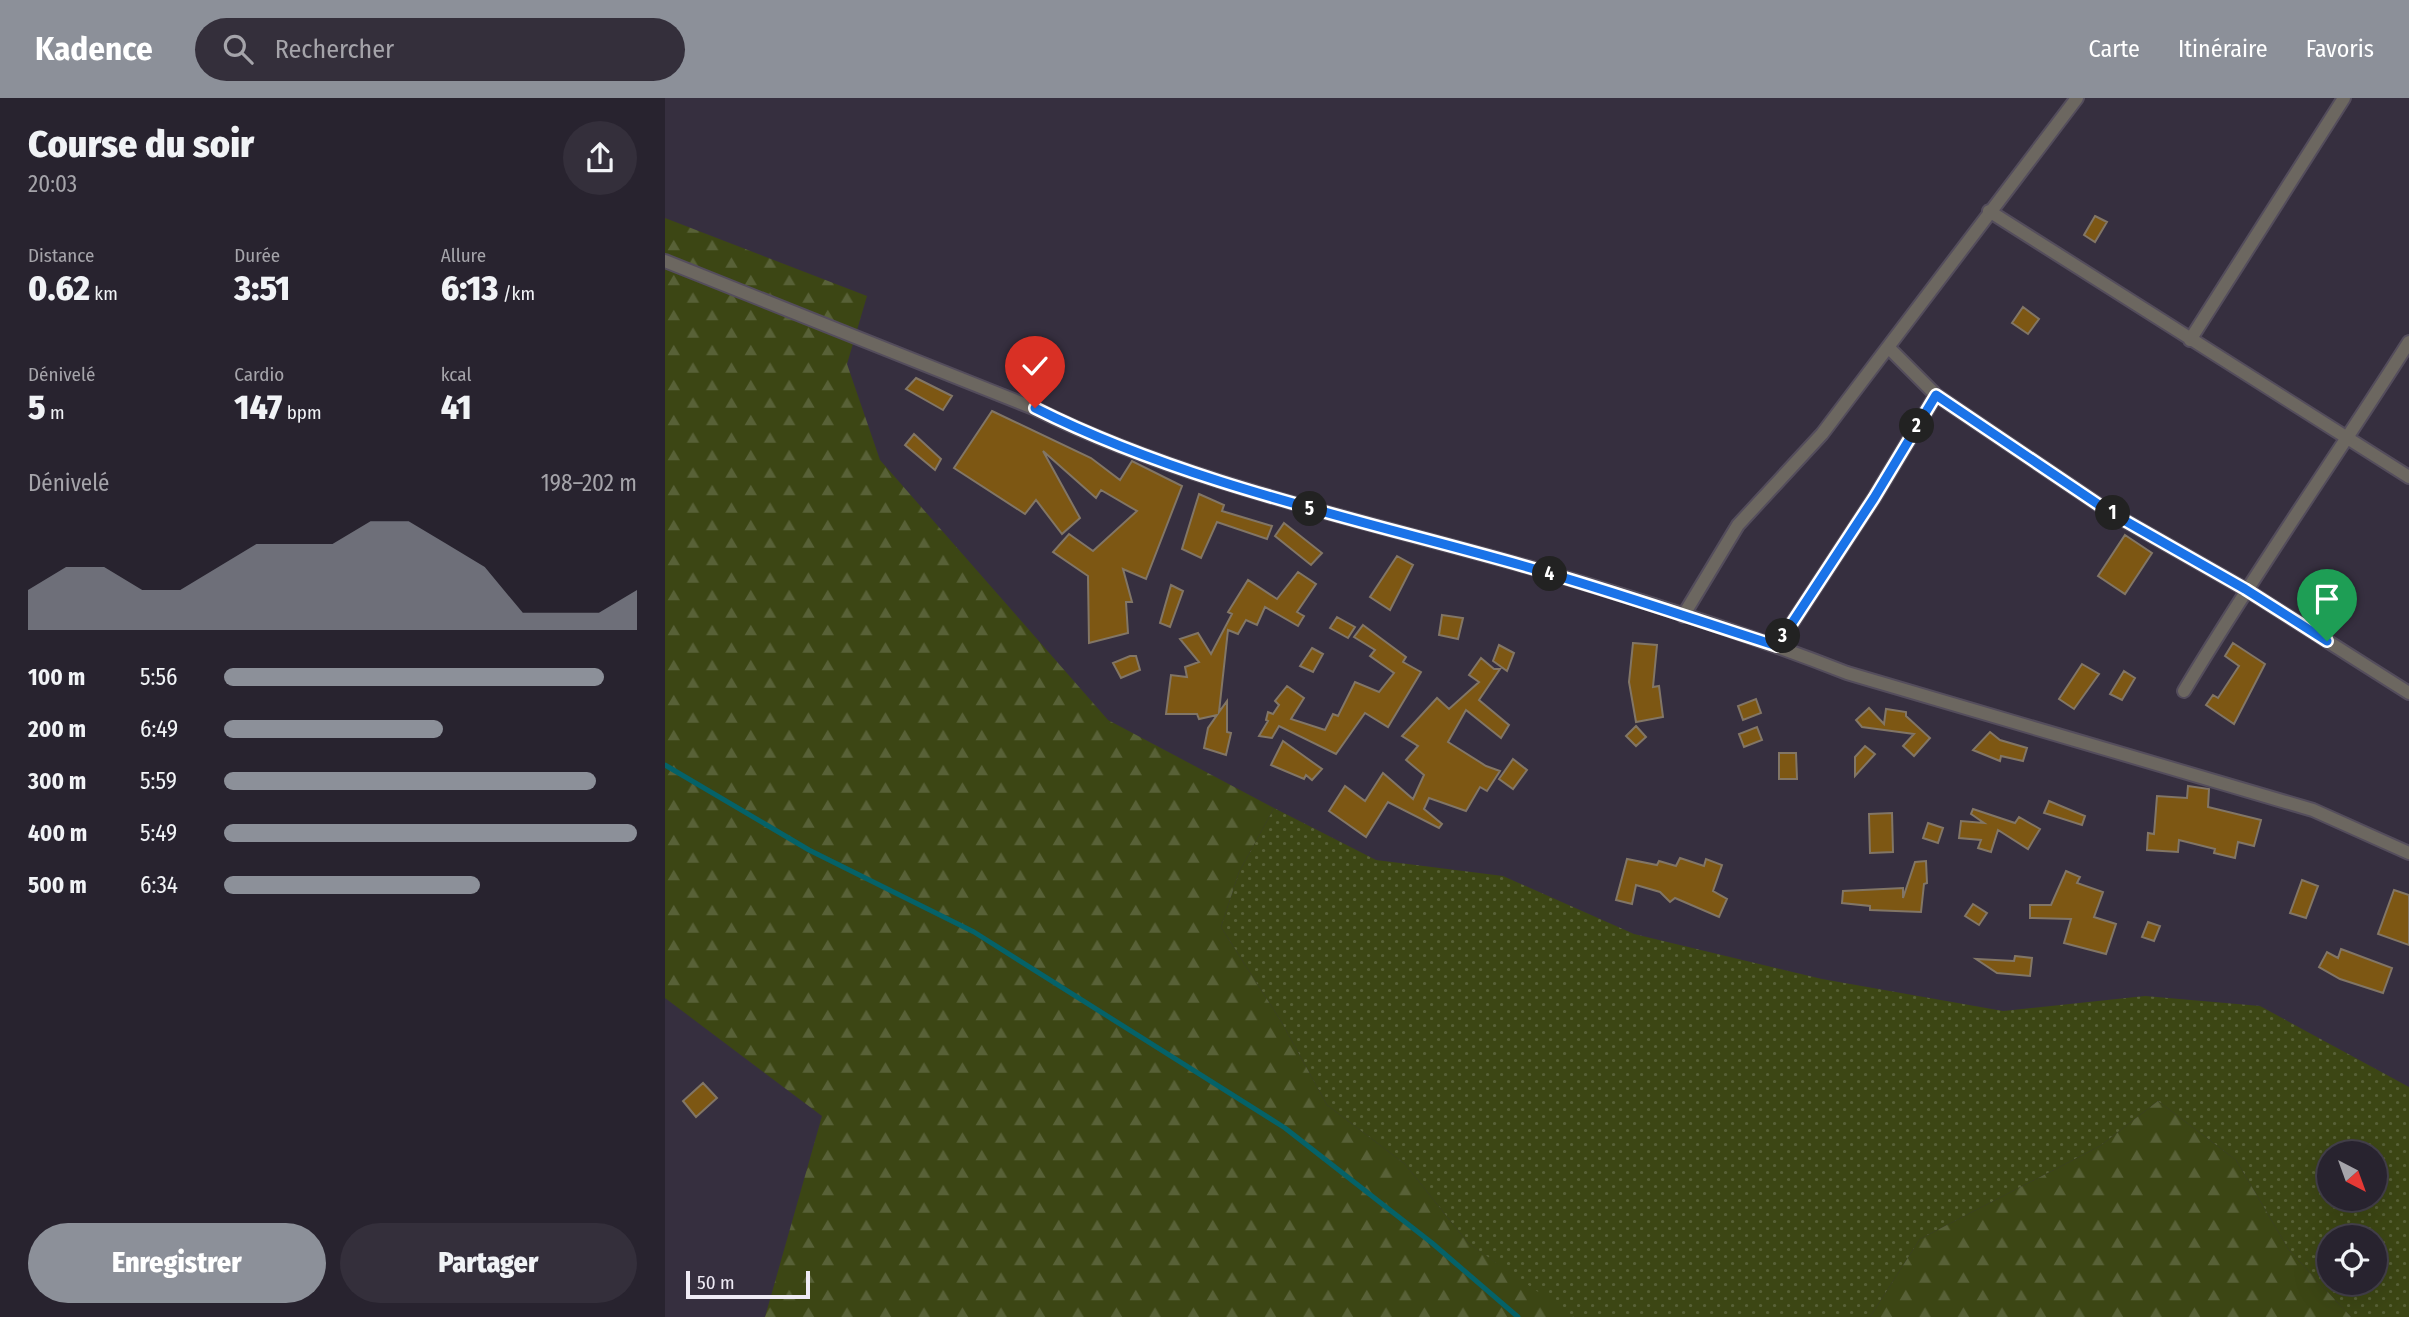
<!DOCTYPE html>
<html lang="fr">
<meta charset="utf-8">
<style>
body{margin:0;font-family:"Fira Sans Condensed",sans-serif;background:#342f3b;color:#f1f3f6;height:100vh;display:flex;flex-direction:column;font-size:26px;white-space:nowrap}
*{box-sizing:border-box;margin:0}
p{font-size:23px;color:#a5a4aa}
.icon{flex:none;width:38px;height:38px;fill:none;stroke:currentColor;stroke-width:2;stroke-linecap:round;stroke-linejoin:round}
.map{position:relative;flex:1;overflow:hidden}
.details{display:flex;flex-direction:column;background:#28232f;width:665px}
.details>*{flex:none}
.needle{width:46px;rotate:139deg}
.tools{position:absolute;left:1652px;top:1043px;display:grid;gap:14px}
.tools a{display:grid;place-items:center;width:70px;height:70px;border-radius:50%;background:#28232f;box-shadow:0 7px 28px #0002,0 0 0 2px #44404b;font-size:35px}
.scale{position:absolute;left:21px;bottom:18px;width:124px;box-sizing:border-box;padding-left:7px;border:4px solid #efebf5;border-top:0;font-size:19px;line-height:24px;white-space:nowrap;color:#efebf5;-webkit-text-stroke:5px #362f3f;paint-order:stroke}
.pin{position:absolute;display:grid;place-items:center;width:60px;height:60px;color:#fff;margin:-72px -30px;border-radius:50% 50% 50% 0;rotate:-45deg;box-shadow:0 0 7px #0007}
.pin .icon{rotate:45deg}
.km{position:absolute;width:35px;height:35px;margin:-18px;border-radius:50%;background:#222;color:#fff;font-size:19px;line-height:35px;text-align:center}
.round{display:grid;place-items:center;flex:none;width:74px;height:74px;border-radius:37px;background:#342f3b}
.headline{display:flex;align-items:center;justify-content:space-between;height:119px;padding:0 28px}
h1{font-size:38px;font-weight:800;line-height:52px}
.metrics{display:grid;grid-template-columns:repeat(3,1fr);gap:10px;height:119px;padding:7px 28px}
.metrics div{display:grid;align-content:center}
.metrics b{font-size:35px;font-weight:800}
.metrics small{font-size:19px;font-weight:400}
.metrics p{font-size:19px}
.chart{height:196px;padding:14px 28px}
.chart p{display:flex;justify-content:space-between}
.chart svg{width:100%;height:126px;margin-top:7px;fill:#8c9099;opacity:.7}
.primary-button{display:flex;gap:14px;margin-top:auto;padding:14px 28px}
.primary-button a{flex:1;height:80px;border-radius:42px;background:#8c9099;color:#fff;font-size:28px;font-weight:800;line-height:80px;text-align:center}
.primary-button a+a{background:#342f3b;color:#f1f3f6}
ul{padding:0 28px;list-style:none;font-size:23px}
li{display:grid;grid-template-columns:112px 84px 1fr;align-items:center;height:52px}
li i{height:18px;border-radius:9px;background:#8c9099}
header{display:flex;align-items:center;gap:42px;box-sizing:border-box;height:98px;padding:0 35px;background:#8c9099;color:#fff}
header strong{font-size:33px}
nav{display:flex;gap:38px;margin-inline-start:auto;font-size:24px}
.search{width:490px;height:63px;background:#342f3b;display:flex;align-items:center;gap:18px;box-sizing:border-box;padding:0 24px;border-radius:38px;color:#a5a4aa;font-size:26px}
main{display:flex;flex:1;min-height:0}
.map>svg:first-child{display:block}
.grass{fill:url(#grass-dots);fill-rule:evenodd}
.forest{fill:url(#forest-firs)}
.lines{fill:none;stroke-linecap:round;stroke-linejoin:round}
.stream{stroke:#056268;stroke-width:5}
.building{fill:#7d5713;stroke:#827666;stroke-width:2}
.minor-casing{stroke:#544d5c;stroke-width:16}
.minor{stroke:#6c6760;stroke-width:12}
.route-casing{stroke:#fff;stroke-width:14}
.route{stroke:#1a73e8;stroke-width:9}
</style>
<header>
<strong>Kadence</strong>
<div class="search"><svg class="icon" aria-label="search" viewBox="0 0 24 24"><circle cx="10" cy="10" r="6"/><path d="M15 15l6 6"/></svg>Rechercher</div>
<nav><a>Carte</a><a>Itinéraire</a><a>Favoris</a></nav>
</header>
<main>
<section class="details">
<div class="headline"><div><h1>Course du soir</h1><p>20:03</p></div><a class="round"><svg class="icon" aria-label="share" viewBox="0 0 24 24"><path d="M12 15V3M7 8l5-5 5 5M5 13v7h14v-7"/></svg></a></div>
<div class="metrics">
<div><p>Distance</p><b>0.62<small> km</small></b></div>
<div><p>Durée</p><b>3:51</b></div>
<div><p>Allure</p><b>6:13<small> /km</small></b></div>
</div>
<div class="metrics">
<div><p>Dénivelé</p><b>5<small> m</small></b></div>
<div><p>Cardio</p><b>147<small> bpm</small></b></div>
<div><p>kcal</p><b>41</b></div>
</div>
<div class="chart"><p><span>Dénivelé</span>198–202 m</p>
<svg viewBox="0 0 160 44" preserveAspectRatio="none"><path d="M0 44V30L10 22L20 22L30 30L40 30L50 22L60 14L70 14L80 14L90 6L100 6L110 14L120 22L130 38L140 38L150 38L160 30V44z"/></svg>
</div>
<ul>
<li><b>100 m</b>5:56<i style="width:92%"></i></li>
<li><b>200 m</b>6:49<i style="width:53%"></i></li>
<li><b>300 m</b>5:59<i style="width:90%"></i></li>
<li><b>400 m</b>5:49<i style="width:100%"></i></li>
<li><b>500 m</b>6:34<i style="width:62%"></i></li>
</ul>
<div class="primary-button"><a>Enregistrer</a><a>Partager</a></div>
</section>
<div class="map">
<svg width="1744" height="1219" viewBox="0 0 1744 1219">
<defs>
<pattern id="grass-dots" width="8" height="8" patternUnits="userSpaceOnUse" patternTransform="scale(1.75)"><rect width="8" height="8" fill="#3c4614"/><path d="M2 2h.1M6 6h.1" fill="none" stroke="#586137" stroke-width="1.8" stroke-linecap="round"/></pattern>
<pattern id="forest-firs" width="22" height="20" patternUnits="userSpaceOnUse" patternTransform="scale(1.75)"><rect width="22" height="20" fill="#3c4614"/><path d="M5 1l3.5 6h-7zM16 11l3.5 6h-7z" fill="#586137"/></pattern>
</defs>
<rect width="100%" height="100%" fill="#362f3f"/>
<!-- grass -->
<path class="grass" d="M609,710l102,52 127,16 131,58 188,45 181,32 142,-15 115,10 149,81v230h-58l-62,-67 -53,-90 -78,-59 -58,45 -180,93 -50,78h-296l-8,-4 -98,-70 -63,-79 -78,-59 -46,-84 -60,-94 18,-55zM1664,1055h46v46h-46zM1664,1139h46v46h-46z"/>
<!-- forest -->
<path class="forest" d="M0,120l202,78 -20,68 33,96 228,260 166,88 -35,64 -18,55 60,94 46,84 78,59 63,79 106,74h-809l57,-201 -157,-118z
M1493,1003l78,59 53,90 62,67h-481l50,-78 180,-93z"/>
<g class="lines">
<!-- stream -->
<path class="stream" d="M0,667l144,85 165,82 311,196 147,115 86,74"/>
</g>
<!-- building -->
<path class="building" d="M1430,118l12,6 -12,20 -11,-7z
M1358,209l16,12 -11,15 -16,-11z
M251,280l36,18 -9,14 -37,-21z
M327,313l99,47 29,22 12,-19 50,25 -36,93 -23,-10 9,33h-6l2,31 -39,10 -1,-67 -35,-24 16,-18 24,17 44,-40 -36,-21 -5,8 -53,-47 37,67 -18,16 -26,-34 -11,14 -71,-46z
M249,336l27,25 -6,11 -30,-25z
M534,396l25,11 -2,6 50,15 -5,13 -50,-17 -16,36 -19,-9z
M619,425l38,30 -11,12 -36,-29z
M1460,437l27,18 -27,41 -27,-18z
M732,458l16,9 -23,45 -20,-13z
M633,474l18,12 -19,28 7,4 -6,10 -33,-19 -8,18 -11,-5 -8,14 -10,-4 -9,82 8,-11v31l4,1 -5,22 -22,-7 4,-20 9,-13 -18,4 -2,-5h-31l5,-39 16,2 -2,-10 14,-5 -19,-23 18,-6 13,21 21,-40 -4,-2 20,-32 29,19z
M506,487l12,6 -13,36 -10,-4z
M777,517l21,3 -5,21 -19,-4z
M672,519l18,10 -7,11 -18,-10z
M698,527l43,32 -3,5 18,10 -33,55 -23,-14 -29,41 -57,-28 -7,12 -13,-2 9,-15 -2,-1 2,-8 5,2 6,-9 -4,-4 12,-15 17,12 -13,21 34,11 8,-16 5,2 17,-34 24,10 15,-19 -24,-17 5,-6 -21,-13z
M968,545l24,2 -4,42 6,-1 4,31 -27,5 -7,-40z
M1568,545l32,21 -31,60 -28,-19 7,-10 5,3 21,-32 -14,-10z
M834,547l15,8 -7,18 -14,-10z
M647,550l11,6 -10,18 -13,-6z
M465,558h6l4,14 -19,8 -8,-15z
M816,560l13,11h6l-21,31 30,25 -8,13 -35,-28 -18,32 38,24 14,5 -13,20 -7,-4 -14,24 -37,-13 -5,11 18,15 -3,4 -51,-26 -22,35 -37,-26 16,-25 20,15 18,-28 30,26 11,-24 -18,-15 12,-14 -16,-10 35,-38 12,11 30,-27 -10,-7z
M1417,566l17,10 -25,35 -15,-10z
M1459,573l11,7 -13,22 -12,-6z
M1091,601l5,14 -18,7 -5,-14z
M1204,610l15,16 2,-15 20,3v4l24,22 -16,18 -11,-10 11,-12 -52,-7 -6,-7z
M971,628l10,11 -10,9 -10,-10z
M1092,629l5,13 -18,7 -5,-13z
M1325,634l10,8 27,8 -4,13 -22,-5 -1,5 -27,-11z
M618,643l39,28 -10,11 -6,-5 -2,4 -33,-14z
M1200,648l10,8 -20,22v-19z
M1114,655h17l1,26h-18z
M848,661l14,11 -14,19 -14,-10z
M1523,688l21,3 -1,18 53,13 -7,26 -16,-4 -3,16 -21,-5 1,-4 -36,-9 -1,12 -31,-2 1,-17 6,1 3,-38 30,2z
M1384,703l36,15 -3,9 -38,-12z
M1308,711l42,14 4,-6 21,12 -12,20 -30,-19 -7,22 -13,-4 3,-8 -22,-2 2,-17 23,2 -13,-9z
M1227,715l1,39 -23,1 -1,-39z
M1263,725l15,5 -5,15 -15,-5z
M1015,760l24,8 2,-7 16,6 -9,26 14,8 -8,18 -44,-19 -5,4 -10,-10 -24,-7 -4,19 -16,-4 11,-41 30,6 2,-4 17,5z
M1261,763l1,22 -3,1 -3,28 -51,-2v-4l-28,-3 1,-12 60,-3v10l12,-36z
M1401,773l14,6 -3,6 26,9 -9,25 22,7 -10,30 -42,-11 7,-24 -41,-1v-13h21z
M1637,782l16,6 -12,32 -16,-5z
M1729,792l15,5v50l-31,-11z
M1308,806l14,9 -8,12 -14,-9z
M1483,824l12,4 -6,15 -12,-4z
M1676,851l51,19 -9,25 -43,-14 -21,-12 8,-15 11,6z
M1350,858l17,2 -2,18 -33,-3 -21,-14 38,2z
M38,985l14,15 -21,19 -13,-16z"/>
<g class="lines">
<!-- minor casing -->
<g class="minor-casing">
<path id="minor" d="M1324,113l420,266
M0,163l371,148c151,75 326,111 489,157 108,31 217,66 322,107l466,137 96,43
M1525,242l154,-242
M1225,251l46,46 172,116 137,78 164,104
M1018,518l55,-91 84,-91 255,-336
M1112,548l97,-148 62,-103
M1519,593c71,-119 151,-232 225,-349"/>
</g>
<!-- minor -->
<use href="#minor" class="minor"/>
</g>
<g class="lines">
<!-- route casing -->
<g class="route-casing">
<path id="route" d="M370,310c151,76 327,112 489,158 85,24 169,53 253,80l97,-148 62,-103 172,116 137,78 82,52"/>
</g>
<!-- route -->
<use href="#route" class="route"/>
</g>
</svg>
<div class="tools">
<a><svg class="needle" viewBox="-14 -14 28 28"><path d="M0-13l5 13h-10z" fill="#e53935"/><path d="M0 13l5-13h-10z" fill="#a5a4aa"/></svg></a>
<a><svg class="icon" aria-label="locate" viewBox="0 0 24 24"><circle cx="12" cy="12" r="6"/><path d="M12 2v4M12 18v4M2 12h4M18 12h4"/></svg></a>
</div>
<div class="scale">50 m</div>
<div class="pin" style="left:1662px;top:543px;background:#1e9e55"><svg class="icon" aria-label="arrive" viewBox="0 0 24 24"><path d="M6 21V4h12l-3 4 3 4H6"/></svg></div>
<div class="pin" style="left:370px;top:310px;background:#d93025"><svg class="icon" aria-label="check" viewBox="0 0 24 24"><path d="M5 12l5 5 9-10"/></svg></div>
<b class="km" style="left:1448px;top:415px">1</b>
<b class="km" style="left:1252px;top:328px">2</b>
<b class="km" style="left:1118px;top:538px">3</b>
<b class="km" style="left:885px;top:476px">4</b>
<b class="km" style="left:645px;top:411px">5</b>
</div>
</main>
